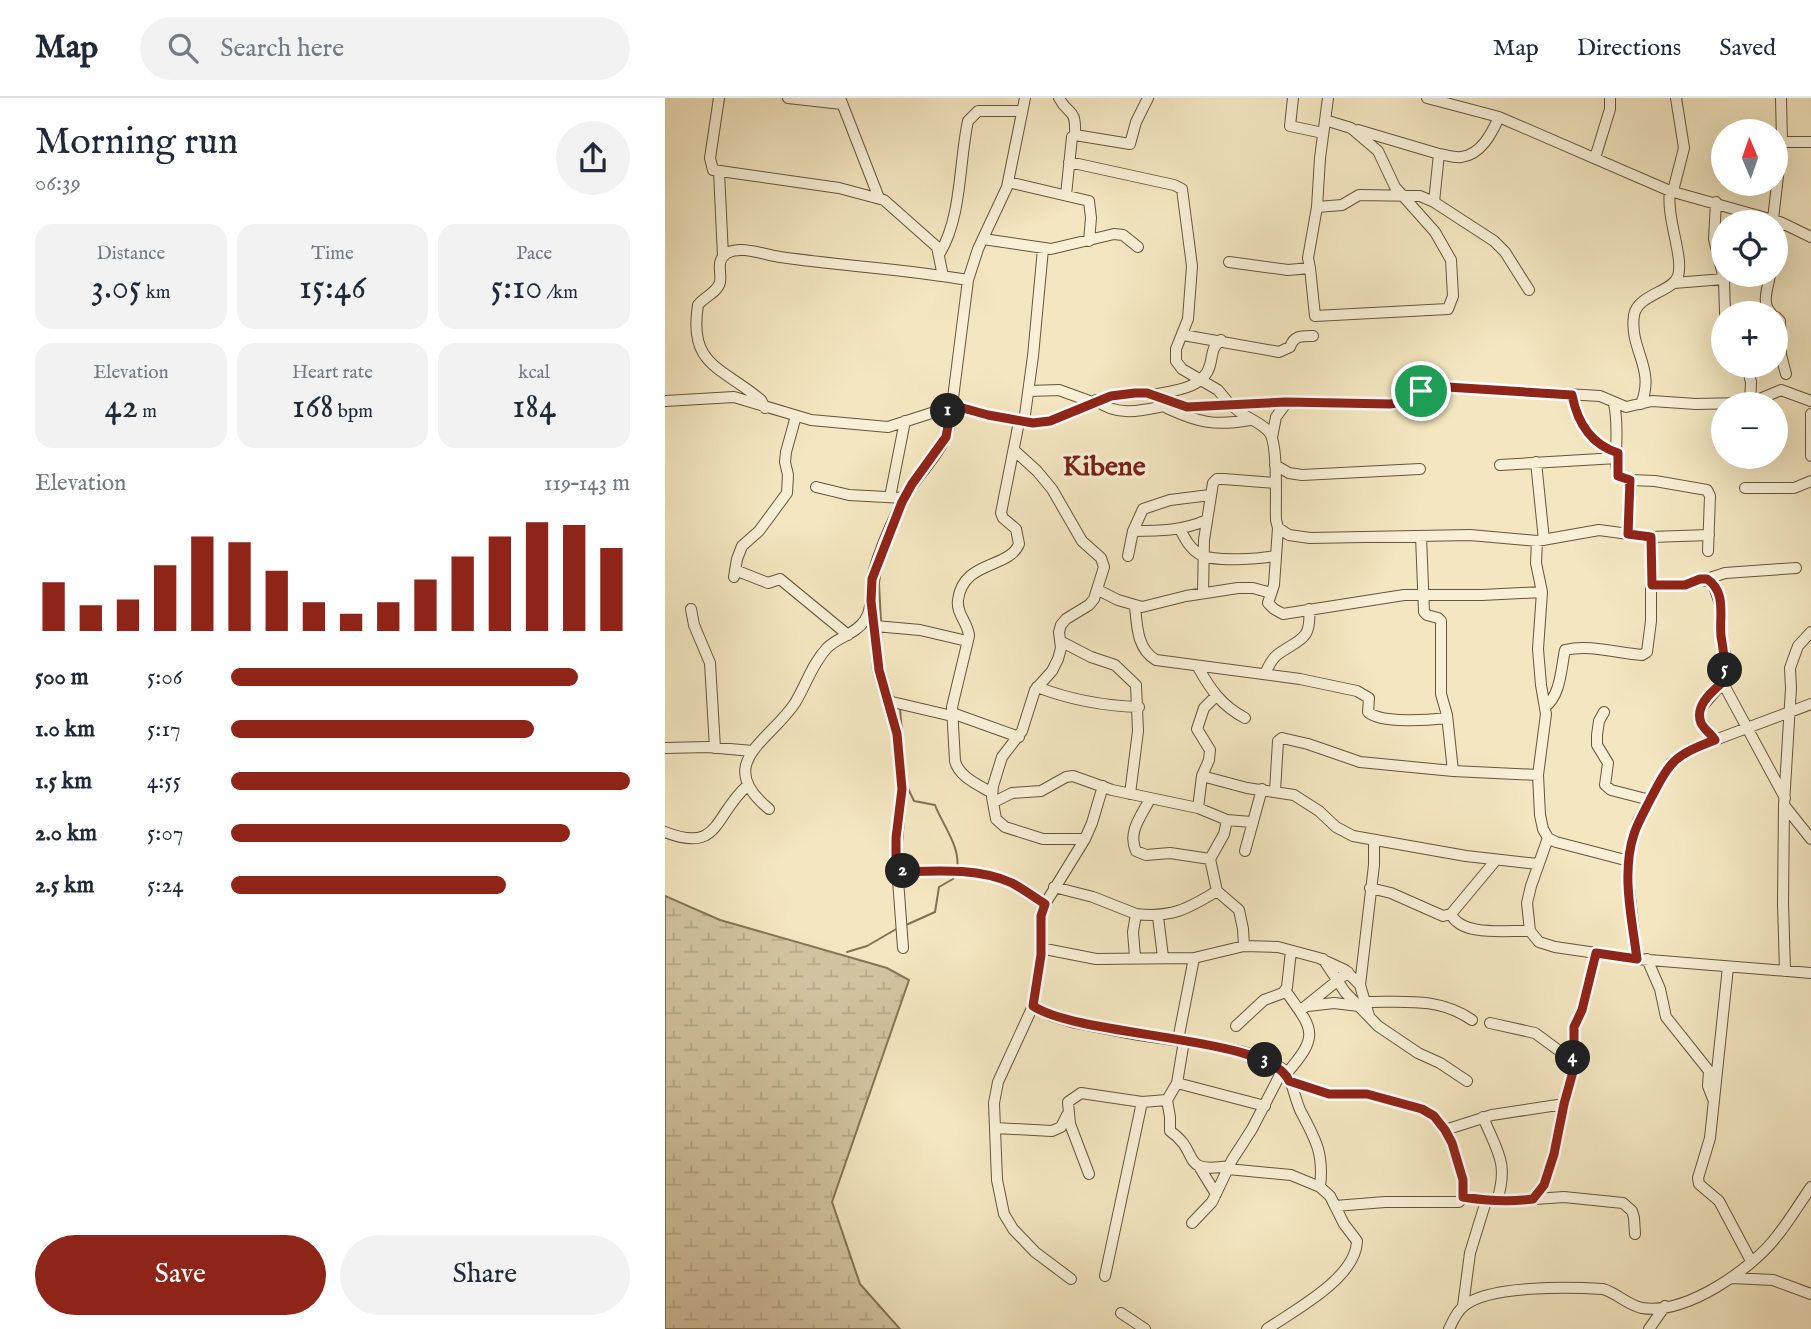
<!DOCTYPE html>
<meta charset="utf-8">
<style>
body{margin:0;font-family:"IM FELL English",serif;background:#f2f2f3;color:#1f2937;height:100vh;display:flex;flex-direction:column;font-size:26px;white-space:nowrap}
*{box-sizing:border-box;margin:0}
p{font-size:23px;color:#747a83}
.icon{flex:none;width:38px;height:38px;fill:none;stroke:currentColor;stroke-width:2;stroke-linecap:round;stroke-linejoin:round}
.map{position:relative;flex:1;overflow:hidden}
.details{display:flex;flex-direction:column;background:#fff;width:665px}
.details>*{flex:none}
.needle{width:46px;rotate:358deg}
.buttons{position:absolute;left:1046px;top:21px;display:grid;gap:14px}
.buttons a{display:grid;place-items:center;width:77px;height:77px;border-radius:50%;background:#fff;box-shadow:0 7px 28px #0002;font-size:35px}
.pin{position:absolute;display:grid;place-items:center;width:60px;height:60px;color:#fff;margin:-30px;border:4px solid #fff;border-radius:50%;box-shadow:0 2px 7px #0007}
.km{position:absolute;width:35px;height:35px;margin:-18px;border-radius:50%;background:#222;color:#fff;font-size:19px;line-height:35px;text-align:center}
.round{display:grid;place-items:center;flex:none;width:74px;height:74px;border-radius:37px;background:#f2f2f3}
.headline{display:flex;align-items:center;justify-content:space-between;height:119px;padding:0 35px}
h1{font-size:38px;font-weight:600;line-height:52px}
.metrics{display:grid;grid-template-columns:repeat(3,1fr);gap:10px;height:119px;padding:7px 35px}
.metrics div{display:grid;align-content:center;border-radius:18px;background:#f2f2f3;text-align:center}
.metrics b{font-size:35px;font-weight:600}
.metrics small{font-size:19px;font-weight:400}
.metrics p{font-size:19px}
.chart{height:196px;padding:14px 35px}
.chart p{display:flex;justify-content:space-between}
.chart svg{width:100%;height:126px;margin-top:7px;stroke:#8f2418;stroke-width:6}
.action{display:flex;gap:14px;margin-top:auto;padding:14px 35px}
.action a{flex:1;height:80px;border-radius:42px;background:#8f2418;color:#fff;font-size:28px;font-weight:600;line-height:80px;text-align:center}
.action a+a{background:#f2f2f3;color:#1f2937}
ul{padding:0 35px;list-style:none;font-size:23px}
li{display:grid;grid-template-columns:112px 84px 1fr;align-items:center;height:52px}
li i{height:18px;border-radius:9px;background:#8f2418}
header{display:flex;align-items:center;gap:42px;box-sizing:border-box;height:98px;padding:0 35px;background:#fff;border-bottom:2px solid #e0e1e3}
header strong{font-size:33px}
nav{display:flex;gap:38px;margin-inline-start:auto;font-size:24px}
.search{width:490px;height:63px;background:#f2f2f3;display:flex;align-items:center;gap:18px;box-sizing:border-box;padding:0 24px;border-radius:38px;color:#747a83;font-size:26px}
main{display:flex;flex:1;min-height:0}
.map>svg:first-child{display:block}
.wetland{fill:url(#wetland-marsh);stroke:#847558;stroke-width:2}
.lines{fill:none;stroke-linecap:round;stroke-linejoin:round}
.stream{stroke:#817155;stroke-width:2}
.minor-casing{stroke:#65553b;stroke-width:12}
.minor{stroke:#f7efd6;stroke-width:10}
.route-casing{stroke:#fff;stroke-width:14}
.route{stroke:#8f2418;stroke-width:9}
.labels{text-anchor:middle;stroke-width:6;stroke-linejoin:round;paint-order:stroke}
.quarter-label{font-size:28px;font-weight:bold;fill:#7a1f14;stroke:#f7efd6}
</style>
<header>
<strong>Map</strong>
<div class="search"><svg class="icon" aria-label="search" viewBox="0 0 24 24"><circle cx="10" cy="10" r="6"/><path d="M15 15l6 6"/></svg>Search here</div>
<nav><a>Map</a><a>Directions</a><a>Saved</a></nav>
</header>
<main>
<section class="details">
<div class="headline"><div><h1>Morning run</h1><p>06:39</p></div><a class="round"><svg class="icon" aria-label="share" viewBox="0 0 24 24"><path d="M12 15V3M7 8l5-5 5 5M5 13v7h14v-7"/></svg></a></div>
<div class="metrics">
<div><p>Distance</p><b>3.05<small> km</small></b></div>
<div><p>Time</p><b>15:46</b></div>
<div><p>Pace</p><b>5:10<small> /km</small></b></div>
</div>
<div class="metrics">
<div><p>Elevation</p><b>42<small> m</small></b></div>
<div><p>Heart rate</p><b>168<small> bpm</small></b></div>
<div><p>kcal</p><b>184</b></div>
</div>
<div class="chart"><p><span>Elevation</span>119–143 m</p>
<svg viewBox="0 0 160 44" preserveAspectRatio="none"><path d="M5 44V27M15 44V35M25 44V33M35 44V21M45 44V11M55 44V13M65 44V23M75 44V34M85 44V38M95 44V34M105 44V26M115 44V18M125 44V11M135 44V6M145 44V7M155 44V15"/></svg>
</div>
<ul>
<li><b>500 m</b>5:06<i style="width:87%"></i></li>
<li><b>1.0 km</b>5:17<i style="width:76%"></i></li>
<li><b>1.5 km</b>4:55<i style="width:100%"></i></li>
<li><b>2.0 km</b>5:07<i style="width:85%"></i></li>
<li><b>2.5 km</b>5:24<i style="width:69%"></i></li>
</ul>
<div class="action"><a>Save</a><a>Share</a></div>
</section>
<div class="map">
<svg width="1146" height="1231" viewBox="0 0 1146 1231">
<defs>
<pattern id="wetland-marsh" width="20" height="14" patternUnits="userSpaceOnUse" patternTransform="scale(1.75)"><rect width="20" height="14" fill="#d3c5a2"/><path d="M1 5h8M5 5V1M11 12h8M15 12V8" fill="none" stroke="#b6a98a"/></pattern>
</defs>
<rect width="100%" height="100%" fill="#f3e6c0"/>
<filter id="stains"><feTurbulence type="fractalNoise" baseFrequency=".00286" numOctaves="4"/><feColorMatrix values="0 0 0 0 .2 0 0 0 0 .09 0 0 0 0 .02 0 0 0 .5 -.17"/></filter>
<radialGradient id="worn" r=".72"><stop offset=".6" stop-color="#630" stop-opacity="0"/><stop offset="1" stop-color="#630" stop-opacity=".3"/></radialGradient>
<!-- wetland -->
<path class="wetland" d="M0,798l55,24 167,48 22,12 -77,222 28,82 40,45h-235z"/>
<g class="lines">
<!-- stream -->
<path class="stream" d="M216,524l-2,-39 3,-21
M216,533l1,29 11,37
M235,610l4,50
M241,686l8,17 21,4c7,19 26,42 22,64
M241,827l29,-13 4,-25 14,-8 2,-5
M182,854l20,-6 31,-18"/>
<!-- minor casing -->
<g class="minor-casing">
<path id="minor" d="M54,0l-9,60 3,12 126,18 45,12 53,47 6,29
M123,0l54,6
M175,0l39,100
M394,0c10,19 17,8 16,37l-3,2 -6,58
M628,0l-3,28 33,7
M762,0l72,19 171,74 110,31 31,15
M693,32l81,24
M410,37l55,9 6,-22 12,-24
M1117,44h29
M930,60l15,-49v-11
M404,64l105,23 8,4 10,77 -4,53 -12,30v12l6,8 36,21 13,16
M54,74l4,84
M343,84l81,19 2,17 -2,23
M1008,93l11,-43 -8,-50
M769,104l5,-48c7,1 16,4 22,3 20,-2 31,-24 38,-40
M1051,104l-2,37 10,40 1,34
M652,109l25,-2 17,-10 61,1 14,6 60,39 11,11 24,38
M1108,121l9,-77 -1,-44
M1111,139l4,-15
M318,141l68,10 63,-15 9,1 15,12
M275,155c22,-37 19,-91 28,-132l10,-10h44
M564,164l59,8 22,-2 -2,-10 9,-51 3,-49 8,-60
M645,170l5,48 133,-7 5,-13 -2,-36 -16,-28 -40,-45 -17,-36 -27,-23 -26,-8
M1105,177c-2,13 -9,28 1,38
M1009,185l50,-4
M1111,219l4,4 1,34 5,19
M518,237l96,17 11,-5c4,-12 12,-11 23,-11
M1082,268l4,16 -1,20
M364,293l30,-1 33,12
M487,297c20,-4 52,-6 58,-30 3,-11 1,-17 11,-25
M907,297c5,26 18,49 45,58
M431,302c20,17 45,11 68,6
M0,303l69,-4 77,23 77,7 62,-20 3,-9 15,-118 10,-31 29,-62 18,-89
M949,306c6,25 -1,50 4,72l13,4 24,1 52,9 3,6 -2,55
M976,306c15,-36 -12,-54 -7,-89 4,-21 39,-23 44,-39 6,-19 -12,-58 -8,-85
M287,307l36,10 45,8 17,-2 61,-25 24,-3h12l39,14 101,-5 103,2c24,-2 30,-16 57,-17l153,9 26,11 26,-6 44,3 45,-1 16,-3 24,-10 30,11
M568,308c10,12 26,14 36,26 10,12 6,71 7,88l2,8 11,7 21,3 160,-3 67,6 62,-11 52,7 58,-2
M100,310l-4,-8c-39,-33 -73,-34 -63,-95 6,-8 20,-13 22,-23 2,-10 -5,-21 7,-29 15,-8 37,2 53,4 62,9 125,12 188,23
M502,310c32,15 48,18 83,12
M1146,316v42
M359,324l9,-66 10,-107
M607,339l4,-20 11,-15
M350,353l22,20 15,18 30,52 19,17 3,9 -10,32 -5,6 -23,14 -5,6 -2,7 2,16 -3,11 -6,12 -17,19 -13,41 -20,26 -9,29 -1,11 4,22 9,8 38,12h42
M871,364l8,78
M610,367l14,8 13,2 118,-6
M835,367l117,-7
M151,389l33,8 55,3
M1080,390h49l17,-7
M225,399l15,-76
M613,430l-4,57 -6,18 6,6 9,5 121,-19h78l60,-3
M515,431c5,10 10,20 21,26 15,7 58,4 74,1
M468,433c26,0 49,0 74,-11
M963,436l3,-54
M756,438l3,76 3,3 11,3 3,3v73l6,21 6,56 85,4
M872,443l-1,22 6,29 -4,57 3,36 5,29 -8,61 2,40 3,14 5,9 8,4 73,19
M463,458l5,-25 10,-22 27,-9 40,-5
M70,472l33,13 12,-4 68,56
M69,479l3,-18 5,-13 17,-15 28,-38 1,-18 -3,-13 1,-10 10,-36
M1042,481l18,-6 71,-5
M987,487h33l15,-6 13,4 8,24v29l5,23 -1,28 60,111
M433,492l20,10 24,7 44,-11 52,-8h15l18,5
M538,495l1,-53 9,-57 4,-4h7l51,4
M207,507l6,65 19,64 5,55 -6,63 7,96
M470,508c2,20 2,43 21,54l144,19 57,12 12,7 -1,14c13,12 62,8 79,6
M26,511l3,16 16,38 5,85
M210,528l45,4 47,11
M395,543l31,16 24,8 21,20 2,46 -8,63
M533,569c12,22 24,39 47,51
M600,576c3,-7 6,-14 12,-19 21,-16 35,-13 32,-46
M372,589c34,13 65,19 102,20
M223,603l64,15
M880,609c16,-12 16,-39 20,-57 24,-6 52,3 77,5l5,-3 4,-31v-84
M939,614l-5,9 -2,14v10l11,18 -3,22 6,5 39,10
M287,615l67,24
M1050,642l-15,-20v-11l24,-28
M0,650l43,-1 44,4
M537,678l45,12 47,7 25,16 17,16 17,9 113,20 72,8
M610,693l3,-50 4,-3 26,6 52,18 93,9
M327,695c-13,-8 -33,-16 -37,-32l-3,-54 17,-71c-1,-14 -13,-22 -11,-36 5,-40 51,-31 61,-56l-3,-15 -13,-11 -2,-5 18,-91
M485,701c-8,16 -23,33 -14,52l10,4 24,-2 40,6
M329,704l18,-9 29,-2 25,-14 7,-1 39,14 86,18 29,12 24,2
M1119,707l27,34
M533,710l4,-32 7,-16 1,-10 -13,-21 7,-21 12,-12
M104,711c-56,-46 1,-68 26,-106 11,-18 17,-39 32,-55 11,-11 29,-14 38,-28 9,-14 4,-31 8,-46 7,-26 20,-55 33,-79 12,-22 55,-60 41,-86
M562,722l-3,14 -14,25 7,32 22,19 4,19 1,17
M0,734c55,22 49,-17 82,-46
M883,740l-17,48 -4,17 3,28 9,11 16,5 82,12 174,14
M580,753l17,-62
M231,774c37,-1 81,-5 116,11 11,6 22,14 33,21
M389,789l39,10 43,17 -3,18 2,25
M705,790l21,5 52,23 8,-2 45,-54
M471,816c35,4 52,-5 81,-23
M786,816c10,23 57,16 79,17
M493,819l5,40
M375,850l56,11 98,-1 50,-12 34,1 41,11 26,12 15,15 9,31
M658,861l22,33 33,34 40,27 22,10 27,18
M972,861l-9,-79 2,-33 8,-26 33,-58 20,-14 120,-45
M982,861l13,30 6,28 43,54 -1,15 5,13
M1063,869l-18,171 -12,40 1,6 20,17 32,60
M1120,873l-2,-68 1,-99 7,-116 -1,-20 8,-22 13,-14
M695,887l14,-120v-24
M620,892c28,40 36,44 1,84
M701,904c38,0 73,-5 106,18
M368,908l19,10 20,6c25,5 50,10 74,14 34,5 110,12 135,32 12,10 13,30 20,44 15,28 23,42 19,75
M643,908l26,-3 25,3
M636,912l47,-38
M825,925l45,10 38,28
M571,928l28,-26 19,-7 4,-6 4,-36
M513,942l16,-82
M624,983l40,13h39l54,15 12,7 11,14 7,13 11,37v17l-4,5h-74l-50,4
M512,985l88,23
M502,1002l3,17v14c32,22 8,43 59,35
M818,1019c14,35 26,45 14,84
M330,1030l57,3 9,-4 6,-12
M780,1032l47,-15 72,-11
M535,1070l16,26
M563,1071l63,6 29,12 10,9 14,28 13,17c-1,37 -62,69 -90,88
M424,1076l-19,-50 -2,-22 13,-9 61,9 25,-2 10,-17 7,-42
M798,1099l42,4 59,-4 59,6 9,8 2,7 1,16
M868,1101l11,-14 10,-31 10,-50 10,-36 -1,-38 12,-29 11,-48
M527,1125l20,-21 20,-42 20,-31 31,-60
M440,1178l37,-174
M1067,1180l41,2 38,14
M406,1181l-36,-27 -22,-23 -9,-15 -7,-34 -3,-77 4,-21 35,-76 8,-51v-39l4,-12 40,-65 7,-16 11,-37
M798,1208l7,-53 16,-52
M456,1215l24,16
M784,1231c4,-8 7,-17 15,-23 24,-21 107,-19 139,-17 14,4 24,16 39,19 44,7 110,-39 135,-72 12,-15 23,-33 34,-49
M984,1231l16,-23"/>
</g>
<!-- minor -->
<use href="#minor" class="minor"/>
</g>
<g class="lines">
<!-- route casing -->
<g class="route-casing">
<path id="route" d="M782,289l125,8c5,26 18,49 46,58v23l12,4 -2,54 23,3 1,48h33l15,-6h7c20,13 12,38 14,57 3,18 4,26 3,45 -11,10 -30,24 -23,42 3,6 10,11 14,17 -42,16 -44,20 -65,60 -6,12 -12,22 -16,34 -13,39 -2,85 3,125l-41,-6 -14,57 -8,17v41l-10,36 -10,50 -10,31 -11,14c-24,3 -46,2 -70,-2v-17l-11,-37 -7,-13 -11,-14 -12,-7 -55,-15h-38l-40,-13c-17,-45 -207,-43 -256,-75l8,-51v-39l4,-12c-11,-7 -22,-15 -33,-21 -35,-16 -79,-12 -116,-11v-34l6,-49 -5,-55 -18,-64 -8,-69 1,-22 30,-77 10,-18 34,-47 4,-22 -3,-6 5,-4 36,10 45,8 17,-2 61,-25 24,-3h12l40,14 99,-5 104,2c24,-2 30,-16 57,-17z"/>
</g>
<!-- route -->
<use href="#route" class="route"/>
</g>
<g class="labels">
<!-- quarter labels -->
<g class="quarter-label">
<text x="439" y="377">Kibene</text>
</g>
</g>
<rect width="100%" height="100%" filter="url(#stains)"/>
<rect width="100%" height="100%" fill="url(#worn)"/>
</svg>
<div class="buttons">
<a><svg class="needle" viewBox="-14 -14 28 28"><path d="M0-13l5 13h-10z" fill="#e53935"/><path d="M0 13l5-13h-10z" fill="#747a83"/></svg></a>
<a><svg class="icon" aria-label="locate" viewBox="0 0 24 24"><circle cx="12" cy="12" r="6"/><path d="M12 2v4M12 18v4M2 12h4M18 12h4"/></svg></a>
<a>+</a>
<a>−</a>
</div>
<div class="pin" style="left:756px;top:293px;background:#1e9e55"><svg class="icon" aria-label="arrive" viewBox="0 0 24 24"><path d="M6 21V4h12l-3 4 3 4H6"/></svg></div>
<b class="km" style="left:283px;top:313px">1</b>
<b class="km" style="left:238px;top:773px">2</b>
<b class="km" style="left:600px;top:962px">3</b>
<b class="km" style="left:908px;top:960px">4</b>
<b class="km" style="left:1060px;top:572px">5</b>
</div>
</main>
